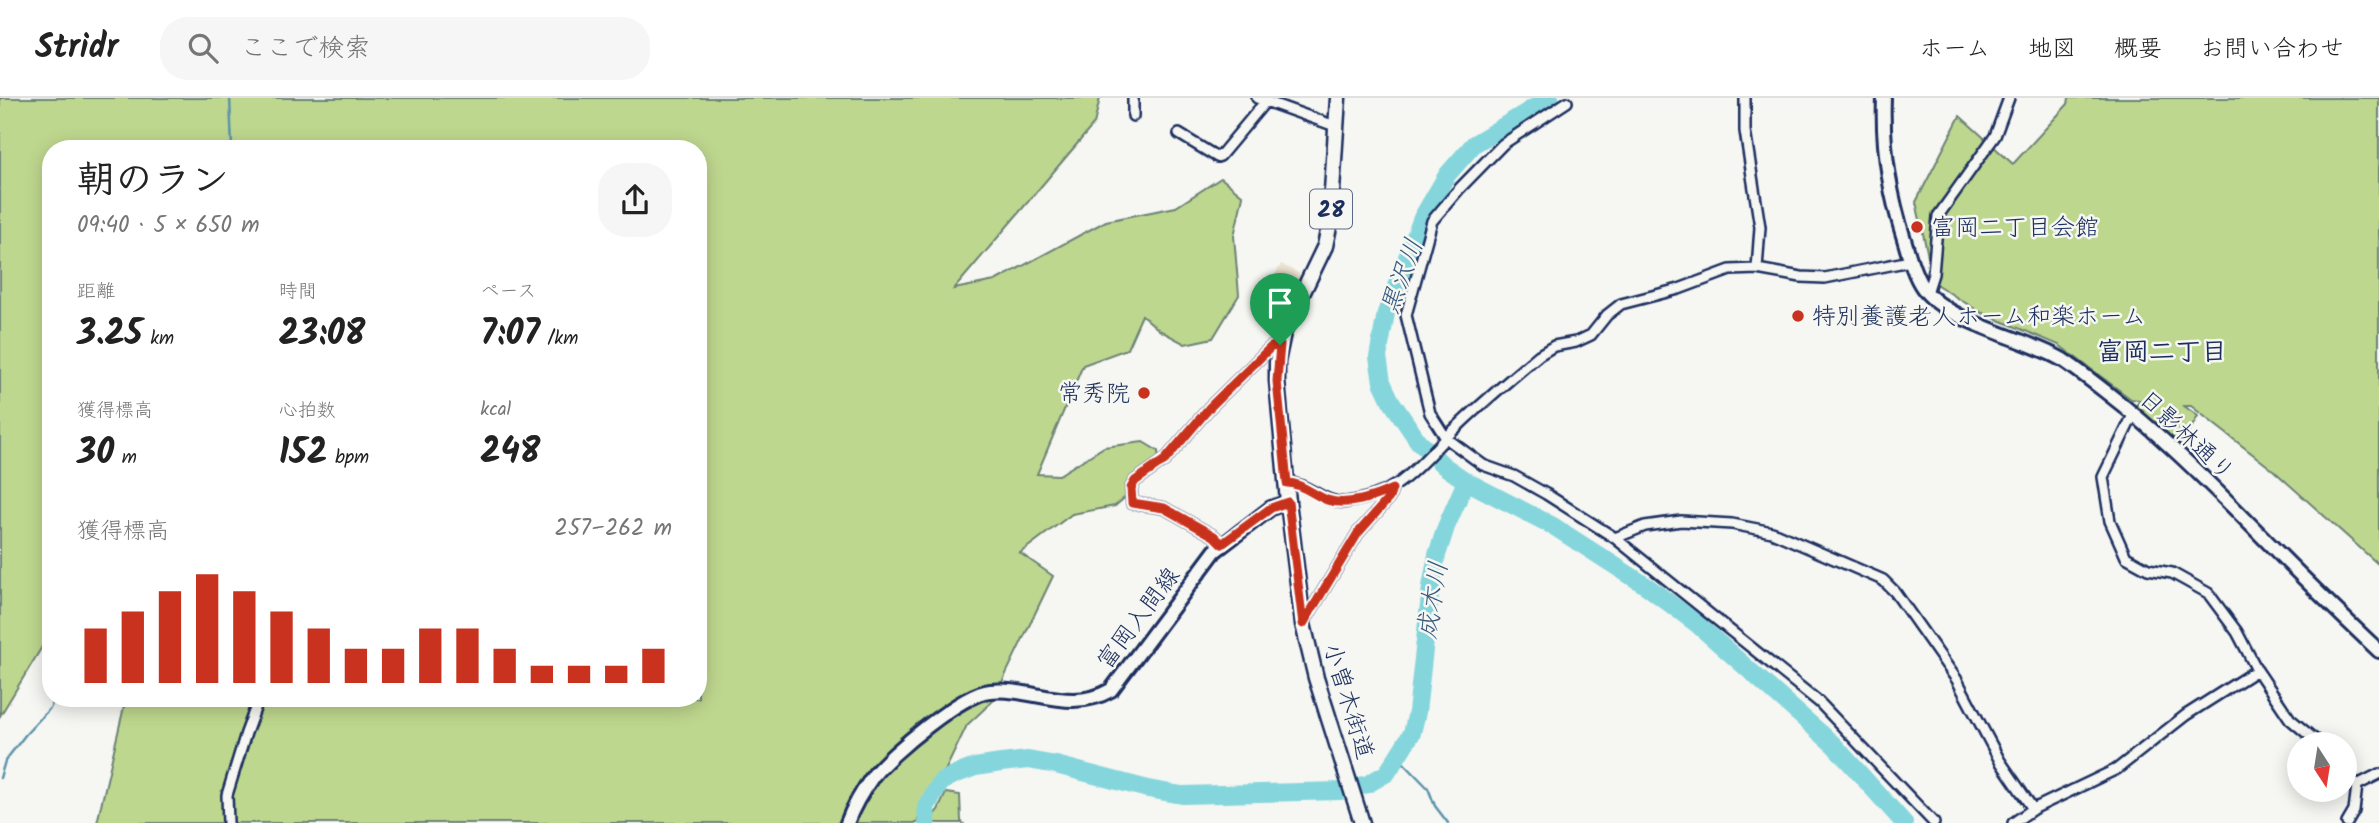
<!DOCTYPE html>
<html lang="ja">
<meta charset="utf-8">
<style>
body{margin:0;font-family:Kalam,"Klee One",sans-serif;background:#f6f6f6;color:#222;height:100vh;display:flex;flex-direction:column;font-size:26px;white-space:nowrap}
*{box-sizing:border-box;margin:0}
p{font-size:23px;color:#767676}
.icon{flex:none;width:38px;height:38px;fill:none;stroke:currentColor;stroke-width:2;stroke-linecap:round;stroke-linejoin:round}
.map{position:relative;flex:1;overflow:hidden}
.drawer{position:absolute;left:42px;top:42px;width:665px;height:567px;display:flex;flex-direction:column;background:#fff;border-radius:28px;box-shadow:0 4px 18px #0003}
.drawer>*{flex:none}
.needle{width:46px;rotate:168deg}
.buttons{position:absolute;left:2287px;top:634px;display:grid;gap:14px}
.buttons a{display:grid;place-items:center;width:70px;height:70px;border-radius:50%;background:#fff;box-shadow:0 4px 18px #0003;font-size:35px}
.pin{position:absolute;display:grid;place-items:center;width:60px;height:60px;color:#fff;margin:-72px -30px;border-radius:50% 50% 50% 0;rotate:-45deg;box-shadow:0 0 7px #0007}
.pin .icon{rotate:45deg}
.round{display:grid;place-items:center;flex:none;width:74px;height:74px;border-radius:28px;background:#f6f6f6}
.summary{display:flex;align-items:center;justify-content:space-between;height:119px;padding:0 35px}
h1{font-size:38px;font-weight:700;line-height:52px}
.stats{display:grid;grid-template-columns:repeat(3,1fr);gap:10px;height:119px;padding:7px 35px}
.stats div{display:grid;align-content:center}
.stats b{font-size:35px;font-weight:700}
.stats small{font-size:19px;font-weight:400}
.stats p{font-size:19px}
.chart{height:196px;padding:14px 35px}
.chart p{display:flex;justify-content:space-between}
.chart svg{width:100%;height:126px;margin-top:7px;stroke:#c8321e;stroke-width:6}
header{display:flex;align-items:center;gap:42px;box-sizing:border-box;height:98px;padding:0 35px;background:#fff;border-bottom:2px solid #e0e0e0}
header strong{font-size:33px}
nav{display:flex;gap:38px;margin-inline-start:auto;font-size:24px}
.search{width:490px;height:63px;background:#f6f6f6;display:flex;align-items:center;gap:18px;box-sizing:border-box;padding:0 24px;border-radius:28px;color:#767676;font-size:26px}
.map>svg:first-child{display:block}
.built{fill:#ebe3d2}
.green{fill:#bed78e;stroke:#6c8376;stroke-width:2}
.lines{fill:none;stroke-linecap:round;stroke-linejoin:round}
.stream{stroke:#5b93aa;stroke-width:2.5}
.river{stroke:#85d6dc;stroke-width:18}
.street-casing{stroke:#1b2f5e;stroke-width:14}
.secondary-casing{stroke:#1b2f5e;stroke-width:18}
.primary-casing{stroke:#1b2f5e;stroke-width:19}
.street{stroke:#f6f6f2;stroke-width:9}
.secondary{stroke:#f6f6f2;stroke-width:12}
.primary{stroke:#f6f6f2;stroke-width:14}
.route-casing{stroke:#fff;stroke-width:14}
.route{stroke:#c8321e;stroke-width:9}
.poi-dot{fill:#c8321e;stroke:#f6f6f2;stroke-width:2.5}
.labels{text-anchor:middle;stroke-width:5;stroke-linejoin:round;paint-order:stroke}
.shield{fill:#f6f6f2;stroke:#5d6b8a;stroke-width:2}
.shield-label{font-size:23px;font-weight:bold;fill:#1b2f5e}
.poi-label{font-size:24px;fill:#1b2f5e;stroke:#f6f6f2;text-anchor:start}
.street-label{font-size:24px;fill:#1b2f5e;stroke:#f6f6f2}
.water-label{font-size:26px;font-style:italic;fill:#36597e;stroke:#f6f6f2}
.neighbourhood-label{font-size:26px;font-weight:bold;fill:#1b2f5e;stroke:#f6f6f2}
</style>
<header>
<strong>Stridr</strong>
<div class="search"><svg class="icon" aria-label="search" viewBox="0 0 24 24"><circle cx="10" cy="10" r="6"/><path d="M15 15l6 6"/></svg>ここで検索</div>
<nav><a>ホーム</a><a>地図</a><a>概要</a><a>お問い合わせ</a></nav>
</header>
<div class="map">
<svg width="2379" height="725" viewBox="0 0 2379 725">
<rect width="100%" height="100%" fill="#f6f6f2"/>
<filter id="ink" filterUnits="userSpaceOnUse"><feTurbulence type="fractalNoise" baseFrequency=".0143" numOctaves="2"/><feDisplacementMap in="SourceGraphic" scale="14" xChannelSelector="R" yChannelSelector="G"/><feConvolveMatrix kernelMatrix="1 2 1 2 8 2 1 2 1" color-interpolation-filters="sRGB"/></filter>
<g filter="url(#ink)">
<!-- built -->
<path class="built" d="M1281,166l23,12 -22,40 -23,-12z"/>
<!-- green -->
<path class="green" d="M0,0h1100l-6,26 -140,165 41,-8 111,-60 70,-14 45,-29 22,18 -9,40 5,59 -26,43 -28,6 -26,-14 -17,-15 -15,34 -44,16 -46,109 22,1 45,-28 39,-5 15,9 1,17 -44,38 -43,8 -52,39 33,23 -60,125 -26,24 -21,44 -25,33 -3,21h-821l29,-125h572v-549h-647v483l-51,84z
M2069,0h310v467l-106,-95 -82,-64h-7l14,10 -17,30 -46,-39 5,-7 -9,-1 -72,-54 -79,-33 -46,-29 -18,-81 44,-86 53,48 55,-60z
M946,695l14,2 1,26 2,2h-36l11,-13z"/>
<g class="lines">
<!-- stream -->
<path class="stream" d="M230,0l2,51
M1398,659l30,31 7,18 13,17
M0,680l5,-17 21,-27 25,-27 2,-9"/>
<!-- river -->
<path class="river" d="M1550,0l-76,46 -27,31 -25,43 -36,95 -8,44 4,25 9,19 27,40 26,25 22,15 87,45 95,61 49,37 137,121 70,78
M927,725l-1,-16 15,-25 13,-7 21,-8 26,-4 27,-3 28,5 92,24 34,6 158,-4 28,-7 19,-11 25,-40 5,-21 14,-125 6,-32 9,-28 20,-46"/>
<!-- street casing -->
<g class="street-casing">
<path id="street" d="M1257,0l78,28
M1745,0v33l15,96 -3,42
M1567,4l-64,42 -43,44 -28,33 -26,94 24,98 16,25 37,27 31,11 32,18 69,44
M1133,18v-18
M1179,36l38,23 3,-1 45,-54
M1927,195l6,-19 5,-58 57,-80 14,-38
M2134,315l-31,64 7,44 16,36 22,12 24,4 36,20 29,39 20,38 33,49 30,25
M1287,385c21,-1 37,22 60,19 57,-7 73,-41 111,-76 26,-25 54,-48 81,-71l15,-9 22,-4 15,-7 16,-20 14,-11 58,-15 51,-19 27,-1 44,8 24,1 85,-17
M1222,446l-8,-8 -50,-28 -32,-5 -1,-15 4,-7 30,-21 45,-53 61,-60 9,-2
M1303,526l55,-91 31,-35 3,-9
M2345,674l12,13 22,-11
M228,725l-1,-28 19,-62 13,-35
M1934,725l-115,-121 -204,-164 30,-12 36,-5 51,3 40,8 111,48 12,12 62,88 43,81 33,48
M2013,725l20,-14 84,-40 69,-54 71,-45
M2347,725l7,-12 3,-26"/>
</g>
<!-- secondary casing -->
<g class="secondary-casing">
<path id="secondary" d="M1884,0c-2,49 5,94 20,141 5,16 9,35 19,49 25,35 103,50 140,72 15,10 29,21 43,32 48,37 90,78 133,121 46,47 92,93 140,138
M847,725c6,-16 16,-33 26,-47 17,-22 90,-83 117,-85 43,-4 79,23 121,-1l104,-139 56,-43 17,-6"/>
</g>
<!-- primary casing -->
<g class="primary-casing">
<path id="primary" d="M1338,0l-8,124 -5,24 -42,87 -6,29v19l11,121 15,122 13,54 46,145"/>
</g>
<!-- street -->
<use href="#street" class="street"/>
<!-- secondary -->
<use href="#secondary" class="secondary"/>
<!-- primary -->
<use href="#primary" class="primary"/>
</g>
</g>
<g class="lines" filter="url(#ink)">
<!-- route casing -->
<g class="route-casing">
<path id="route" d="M1280,247l-3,36 10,102c14,0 27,12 40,17 19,7 48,-3 65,-11l-3,9 -31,35 -55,91 -15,-122 -17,6 -49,36 -8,-8 -50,-28 -32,-5 -1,-15 4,-7 30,-21 45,-53 61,-60z"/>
</g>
<!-- route -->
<use href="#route" class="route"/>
</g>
<!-- markers -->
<g class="poi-dot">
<circle cx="1917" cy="129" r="7"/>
<circle cx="1798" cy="218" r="7"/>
<circle cx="1144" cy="295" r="7"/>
</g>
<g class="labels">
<!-- shield labels -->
<rect class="shield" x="1310" y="91.5" width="42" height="39" rx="5"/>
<g class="shield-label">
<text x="1331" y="119">28</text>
</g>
<!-- poi labels -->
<g class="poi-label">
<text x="1931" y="137">富岡二丁目会館</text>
<text x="1812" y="226">特別養護老人ホーム和楽ホーム</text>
<text x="1130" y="303" text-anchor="end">常秀院</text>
</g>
<!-- street labels -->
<g class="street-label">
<text transform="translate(2187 337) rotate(43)" y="8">日影林通り</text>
<text transform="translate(1138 520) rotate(-53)" y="8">富岡入間線</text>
<text transform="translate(1349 603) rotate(73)" y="8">小曽木街道</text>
</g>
<!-- water labels -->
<g class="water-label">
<text transform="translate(1401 178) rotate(-70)" y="9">黒沢川</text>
<text transform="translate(1432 502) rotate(-81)" y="9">成木川</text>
</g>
<!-- neighbourhood labels -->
<g class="neighbourhood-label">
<text x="2162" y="262">富岡二丁目</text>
</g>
</g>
</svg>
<div class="buttons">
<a><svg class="needle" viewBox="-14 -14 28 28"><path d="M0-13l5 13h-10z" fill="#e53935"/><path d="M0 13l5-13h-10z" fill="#767676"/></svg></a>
</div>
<div class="pin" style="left:1280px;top:247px;background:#1e9e55"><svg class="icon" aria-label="arrive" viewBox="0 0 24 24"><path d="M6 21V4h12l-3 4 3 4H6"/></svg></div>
<section class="drawer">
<div class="summary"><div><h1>朝のラン</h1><p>09:40 · 5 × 650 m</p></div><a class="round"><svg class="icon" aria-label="share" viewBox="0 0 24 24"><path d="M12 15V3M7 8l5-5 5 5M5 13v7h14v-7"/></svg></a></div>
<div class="stats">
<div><p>距離</p><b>3.25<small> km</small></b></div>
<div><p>時間</p><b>23:08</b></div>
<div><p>ペース</p><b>7:07<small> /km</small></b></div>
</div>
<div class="stats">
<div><p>獲得標高</p><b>30<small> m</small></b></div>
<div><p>心拍数</p><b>152<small> bpm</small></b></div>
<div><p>kcal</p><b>248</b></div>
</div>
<div class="chart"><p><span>獲得標高</span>257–262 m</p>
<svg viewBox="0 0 160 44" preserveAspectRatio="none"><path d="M5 44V25M15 44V19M25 44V12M35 44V6M45 44V12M55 44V19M65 44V25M75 44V32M85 44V32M95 44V25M105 44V25M115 44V32M125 44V38M135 44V38M145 44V38M155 44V32"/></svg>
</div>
</section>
</div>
